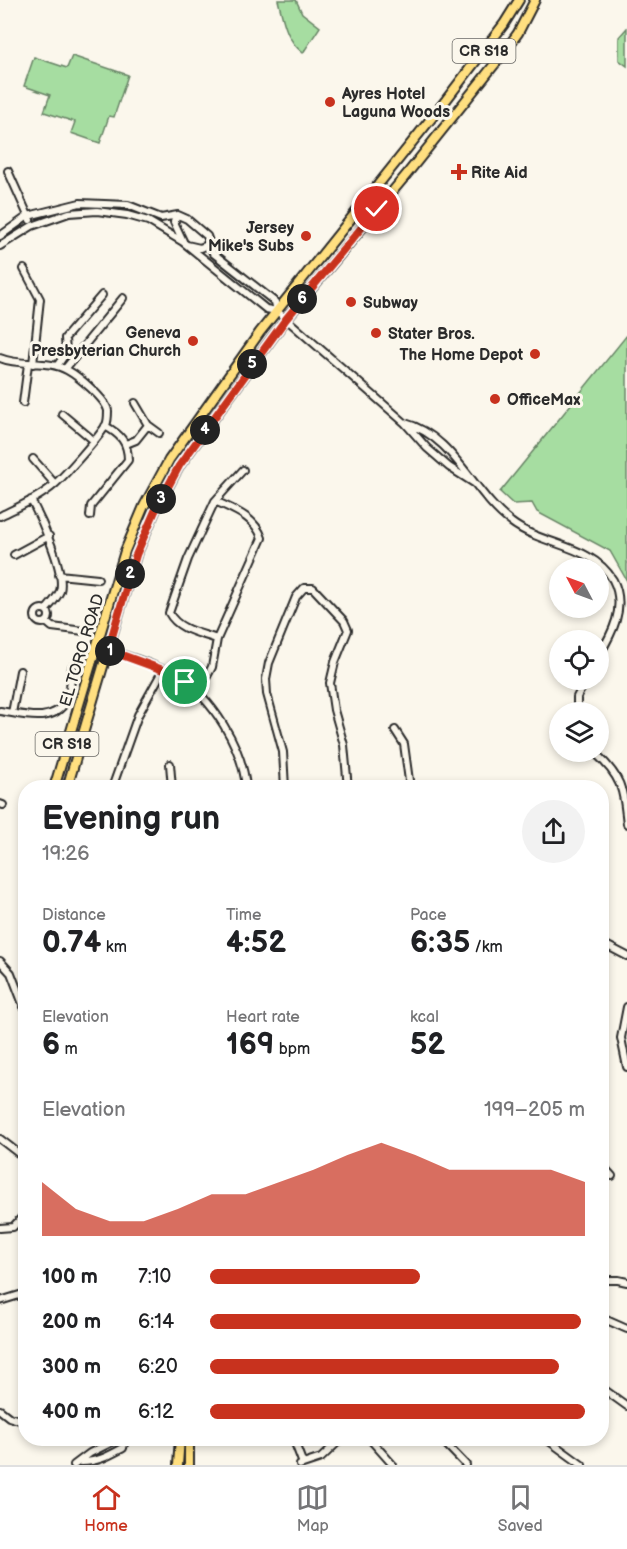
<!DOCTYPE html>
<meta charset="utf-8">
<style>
body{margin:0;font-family:"Balsamiq Sans",sans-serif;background:#f2f2f2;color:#202124;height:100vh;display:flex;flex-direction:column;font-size:22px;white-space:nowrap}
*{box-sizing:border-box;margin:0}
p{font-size:20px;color:#757577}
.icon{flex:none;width:33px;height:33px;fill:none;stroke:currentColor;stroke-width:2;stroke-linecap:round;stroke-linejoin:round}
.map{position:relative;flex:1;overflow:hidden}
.side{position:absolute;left:18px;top:780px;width:591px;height:666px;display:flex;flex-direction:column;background:#fff;border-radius:24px;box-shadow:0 3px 9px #0003}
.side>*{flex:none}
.needle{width:39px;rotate:311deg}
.fabs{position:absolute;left:549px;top:558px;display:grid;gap:12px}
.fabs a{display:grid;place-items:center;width:60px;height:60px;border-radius:50%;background:#fff;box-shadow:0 3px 9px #0003;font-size:30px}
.pin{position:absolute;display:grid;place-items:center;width:51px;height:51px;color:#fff;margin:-26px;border:3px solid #fff;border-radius:50%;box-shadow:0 2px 6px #0007}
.km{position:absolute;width:30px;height:30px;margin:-15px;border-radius:50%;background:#222;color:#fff;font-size:16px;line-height:30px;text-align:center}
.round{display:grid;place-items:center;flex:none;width:63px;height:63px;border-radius:32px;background:#f2f2f2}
.headline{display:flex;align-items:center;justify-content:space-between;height:102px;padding:0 24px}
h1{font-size:33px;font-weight:700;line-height:45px}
.metrics{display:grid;grid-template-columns:repeat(3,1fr);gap:9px;height:102px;padding:6px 24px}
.metrics div{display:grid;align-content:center}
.metrics b{font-size:30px;font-weight:700}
.metrics small{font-size:16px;font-weight:400}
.metrics p{font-size:16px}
.chart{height:168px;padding:12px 24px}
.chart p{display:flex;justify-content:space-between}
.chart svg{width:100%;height:108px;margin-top:6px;fill:#c8321e;opacity:.7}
ul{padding:0 24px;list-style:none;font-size:20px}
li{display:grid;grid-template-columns:96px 72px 1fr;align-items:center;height:45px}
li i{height:15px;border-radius:8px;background:#c8321e}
.tabs{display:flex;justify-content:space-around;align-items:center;height:84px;border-top:2px solid #e0e0e0;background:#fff;font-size:16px;color:#757577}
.tabs a{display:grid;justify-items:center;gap:3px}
.tabs .active{color:#c8321e}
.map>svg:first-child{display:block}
.green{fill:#a6dda1;stroke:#688466;stroke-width:1.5}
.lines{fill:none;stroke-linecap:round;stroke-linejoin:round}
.minor-casing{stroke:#2b2b2b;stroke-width:10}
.major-casing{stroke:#2b2b2b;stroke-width:12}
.minor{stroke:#fbf7ec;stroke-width:6}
.major{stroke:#ffdf80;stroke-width:8}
.route-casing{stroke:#fff;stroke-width:12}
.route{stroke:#c8321e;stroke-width:8}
.poi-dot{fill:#c8321e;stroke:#fbf7ec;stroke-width:2}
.labels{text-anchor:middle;stroke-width:6;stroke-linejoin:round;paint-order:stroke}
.shield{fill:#fbf7ec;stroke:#696865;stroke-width:1.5}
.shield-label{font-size:15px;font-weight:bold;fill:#2b2b2b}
.poi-label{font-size:16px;font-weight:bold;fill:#2b2b2b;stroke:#fbf7ec;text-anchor:start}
.street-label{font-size:16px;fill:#2b2b2b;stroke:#fbf7ec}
</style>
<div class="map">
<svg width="627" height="1465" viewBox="0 0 627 1465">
<rect width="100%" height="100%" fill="#fbf7ec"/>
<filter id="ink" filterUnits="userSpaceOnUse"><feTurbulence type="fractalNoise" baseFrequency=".0167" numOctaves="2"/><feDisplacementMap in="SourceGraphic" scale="12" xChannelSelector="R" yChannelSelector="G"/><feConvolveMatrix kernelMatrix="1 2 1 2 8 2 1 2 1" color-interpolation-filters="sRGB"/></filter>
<g filter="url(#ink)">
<!-- green -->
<path class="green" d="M278,0h18l6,13 18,14 -17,26c-17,-13 -20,-34 -25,-53z
M627,28v38l-8,-6v-23z
M72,56l56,19 -14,42 -5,-1 -9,27 -29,-10 4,-11 -31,-10 6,-17 -26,-9 10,-29 33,11z
M627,335v246l-17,-30 -73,-39 -5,-9 -19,1 -13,-12z"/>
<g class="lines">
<!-- minor casing -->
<g class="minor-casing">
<path id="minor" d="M8,171l22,49
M178,215l-4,7 9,19
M0,236l28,-20 52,-13 48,2 33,13 17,-3 9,4 20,17 6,17 62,49 2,9 128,112 22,25 22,19 25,16
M187,245l13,3 10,-4
M0,246l32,-20 37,-13 28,-2 30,4 21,6 35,21 83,67 11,2
M24,269l16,30 -7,65
M0,358c21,9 47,1 67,12 11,6 39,29 41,41 0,5 0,10 -2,14 -6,11 -41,50 -51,59 -16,14 -37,23 -55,32
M57,366l9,-13 -1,-15 37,-43
M65,369l58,-71
M23,403l5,-39
M135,403l13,22 11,8
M62,414l31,26
M405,423c49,13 68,71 106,99 31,24 81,22 102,58 14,27 -1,54 -15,77
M126,444l10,-4 12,-15
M33,459l22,25
M31,500c9,17 35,72 29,91 -3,7 -9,13 -14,19
M90,516l1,-10 37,-46c0,-18 -8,-26 -23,-34
M14,555l35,-19
M59,575l39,4
M35 616a7 7 0 1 1 14 0a7 7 0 1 1-14 0Z
M46,622l6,5 32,4
M217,639c-17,-6 -39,-9 -48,-26l19,-54 27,-58 28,-31
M95,647c26,6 60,17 83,30 34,20 65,71 68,111
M196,691l10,-13 6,-11 5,-28 45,-101c-7,-21 -28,-28 -47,-37
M0,711c21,3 53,14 66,-10 5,-9 5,-24 6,-34
M577,712v-15l9,-17
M12,713l8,-42
M395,730l9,14 6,44
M594,752c28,25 29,36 33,72
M170,764l2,24
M112,788l26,-73 25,-45
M285,788l-2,-36 -16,-58 -1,-15 3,-16 27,-66 8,-9h9l31,33 4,9 -13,32 -5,21 4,27 10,35 4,43
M0,804l3,1
M602,943l25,13
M0,961l11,12 15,39
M627,1007l-6,31 6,29
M0,1139l26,20
M602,1165l10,11
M0,1228l13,-1 13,-14
M602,1280h16l9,2
M0,1301l26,-8
M602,1318l25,11
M602,1388l25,18
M0,1410l9,7 17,5
M293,1438l10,26
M369,1438l24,27
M440,1438l26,27
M545,1438l37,27
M81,1462c17,0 27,-6 42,-14l2,-8
M74,1465l16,-12 28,-14 10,-1
M300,1465l21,-7 21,-20"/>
</g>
<!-- major casing -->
<g class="major-casing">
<path id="major" d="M54,788l71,-237 19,-45 25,-46 91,-128 186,-232 58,-76 15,-24
M67,788l69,-233 19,-44 24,-45 107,-147 121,-145 95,-119 16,-22 17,-33
M178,1465l2,-27
M189,1465v-27"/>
</g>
<!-- minor -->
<use href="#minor" class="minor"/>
<!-- major -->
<use href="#major" class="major"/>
</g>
</g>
<g class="lines" filter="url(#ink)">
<!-- route casing -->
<g class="route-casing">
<path id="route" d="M185,682l-22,-12 -55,-20 28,-95 19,-44 24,-45 107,-147 91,-110"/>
</g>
<!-- route -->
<use href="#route" class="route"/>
</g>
<!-- markers -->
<g class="poi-dot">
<circle cx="330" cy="102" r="6"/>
<path d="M456 163h6v6h6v6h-6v6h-6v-6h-6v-6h6z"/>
<circle cx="306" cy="236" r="6"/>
<circle cx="351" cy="302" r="6"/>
<circle cx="376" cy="333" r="6"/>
<circle cx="193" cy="341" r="6"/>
<circle cx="535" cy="354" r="6"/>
<circle cx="495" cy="399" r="6"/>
</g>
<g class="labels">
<!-- shield labels -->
<g class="shield">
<rect x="452.5" y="39" width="63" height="24" rx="4.5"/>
<rect x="35.5" y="732" width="63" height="24" rx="4.5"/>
</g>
<g class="shield-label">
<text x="484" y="56">CR S18</text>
<text x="67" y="749">CR S18</text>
</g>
<!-- poi labels -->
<g class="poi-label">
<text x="342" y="99">Ayres Hotel<tspan x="342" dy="18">Laguna Woods</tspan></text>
<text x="471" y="178">Rite Aid</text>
<text x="294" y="233" text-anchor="end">Jersey<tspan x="294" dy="18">Mike's Subs</tspan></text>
<text x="363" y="308">Subway</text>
<text x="181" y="338" text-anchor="end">Geneva<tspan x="181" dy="18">Presbyterian Church</tspan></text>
<text x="388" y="339">Stater Bros.</text>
<text x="523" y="360" text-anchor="end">The Home Depot</text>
<text x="507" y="405">OfficeMax</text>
</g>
<!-- street labels -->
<g class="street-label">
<text transform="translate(81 650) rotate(-73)" y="6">EL TORO ROAD</text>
</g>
</g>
</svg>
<div class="fabs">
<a><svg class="needle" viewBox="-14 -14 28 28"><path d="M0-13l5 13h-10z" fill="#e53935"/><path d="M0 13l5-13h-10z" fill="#757577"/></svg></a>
<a><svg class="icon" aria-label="locate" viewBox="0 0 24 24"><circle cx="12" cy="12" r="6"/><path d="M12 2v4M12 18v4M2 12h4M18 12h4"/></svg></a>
<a><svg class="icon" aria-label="layers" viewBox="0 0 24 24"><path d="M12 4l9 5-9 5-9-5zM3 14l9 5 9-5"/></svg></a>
</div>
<div class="pin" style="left:185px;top:682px;background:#1e9e55"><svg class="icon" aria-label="arrive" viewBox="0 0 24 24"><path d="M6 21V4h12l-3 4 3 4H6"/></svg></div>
<div class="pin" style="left:377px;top:209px;background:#d93025"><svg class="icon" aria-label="check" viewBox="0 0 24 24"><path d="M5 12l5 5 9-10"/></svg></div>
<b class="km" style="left:110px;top:651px">1</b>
<b class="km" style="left:130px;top:574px">2</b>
<b class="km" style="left:161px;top:499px">3</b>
<b class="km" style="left:205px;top:430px">4</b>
<b class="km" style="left:252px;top:364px">5</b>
<b class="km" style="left:302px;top:299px">6</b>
<section class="side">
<div class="headline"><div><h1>Evening run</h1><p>19:26</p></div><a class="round"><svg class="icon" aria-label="share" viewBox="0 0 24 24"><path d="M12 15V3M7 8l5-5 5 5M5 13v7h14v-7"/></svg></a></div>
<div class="metrics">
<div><p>Distance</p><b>0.74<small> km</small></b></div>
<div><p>Time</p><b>4:52</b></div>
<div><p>Pace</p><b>6:35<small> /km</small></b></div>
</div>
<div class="metrics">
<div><p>Elevation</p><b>6<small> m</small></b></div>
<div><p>Heart rate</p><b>169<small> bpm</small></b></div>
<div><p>kcal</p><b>52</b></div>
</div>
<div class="chart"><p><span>Elevation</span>199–205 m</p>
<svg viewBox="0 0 160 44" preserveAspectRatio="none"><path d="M0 44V22L10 33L20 38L30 38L40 33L50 27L60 27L70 22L80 17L90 11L100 6L110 11L120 17L130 17L140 17L150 17L160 22V44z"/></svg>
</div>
<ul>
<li><b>100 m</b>7:10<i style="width:56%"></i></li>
<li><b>200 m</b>6:14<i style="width:99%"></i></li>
<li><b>300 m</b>6:20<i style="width:93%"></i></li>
<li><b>400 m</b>6:12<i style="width:100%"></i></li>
</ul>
</section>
</div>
<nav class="tabs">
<a class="active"><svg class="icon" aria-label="home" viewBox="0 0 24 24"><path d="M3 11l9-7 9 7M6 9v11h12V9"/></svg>Home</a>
<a><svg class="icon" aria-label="map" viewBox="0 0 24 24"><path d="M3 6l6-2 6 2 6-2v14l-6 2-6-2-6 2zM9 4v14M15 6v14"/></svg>Map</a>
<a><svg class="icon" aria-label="saved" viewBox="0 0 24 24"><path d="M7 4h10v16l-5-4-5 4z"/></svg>Saved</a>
</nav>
